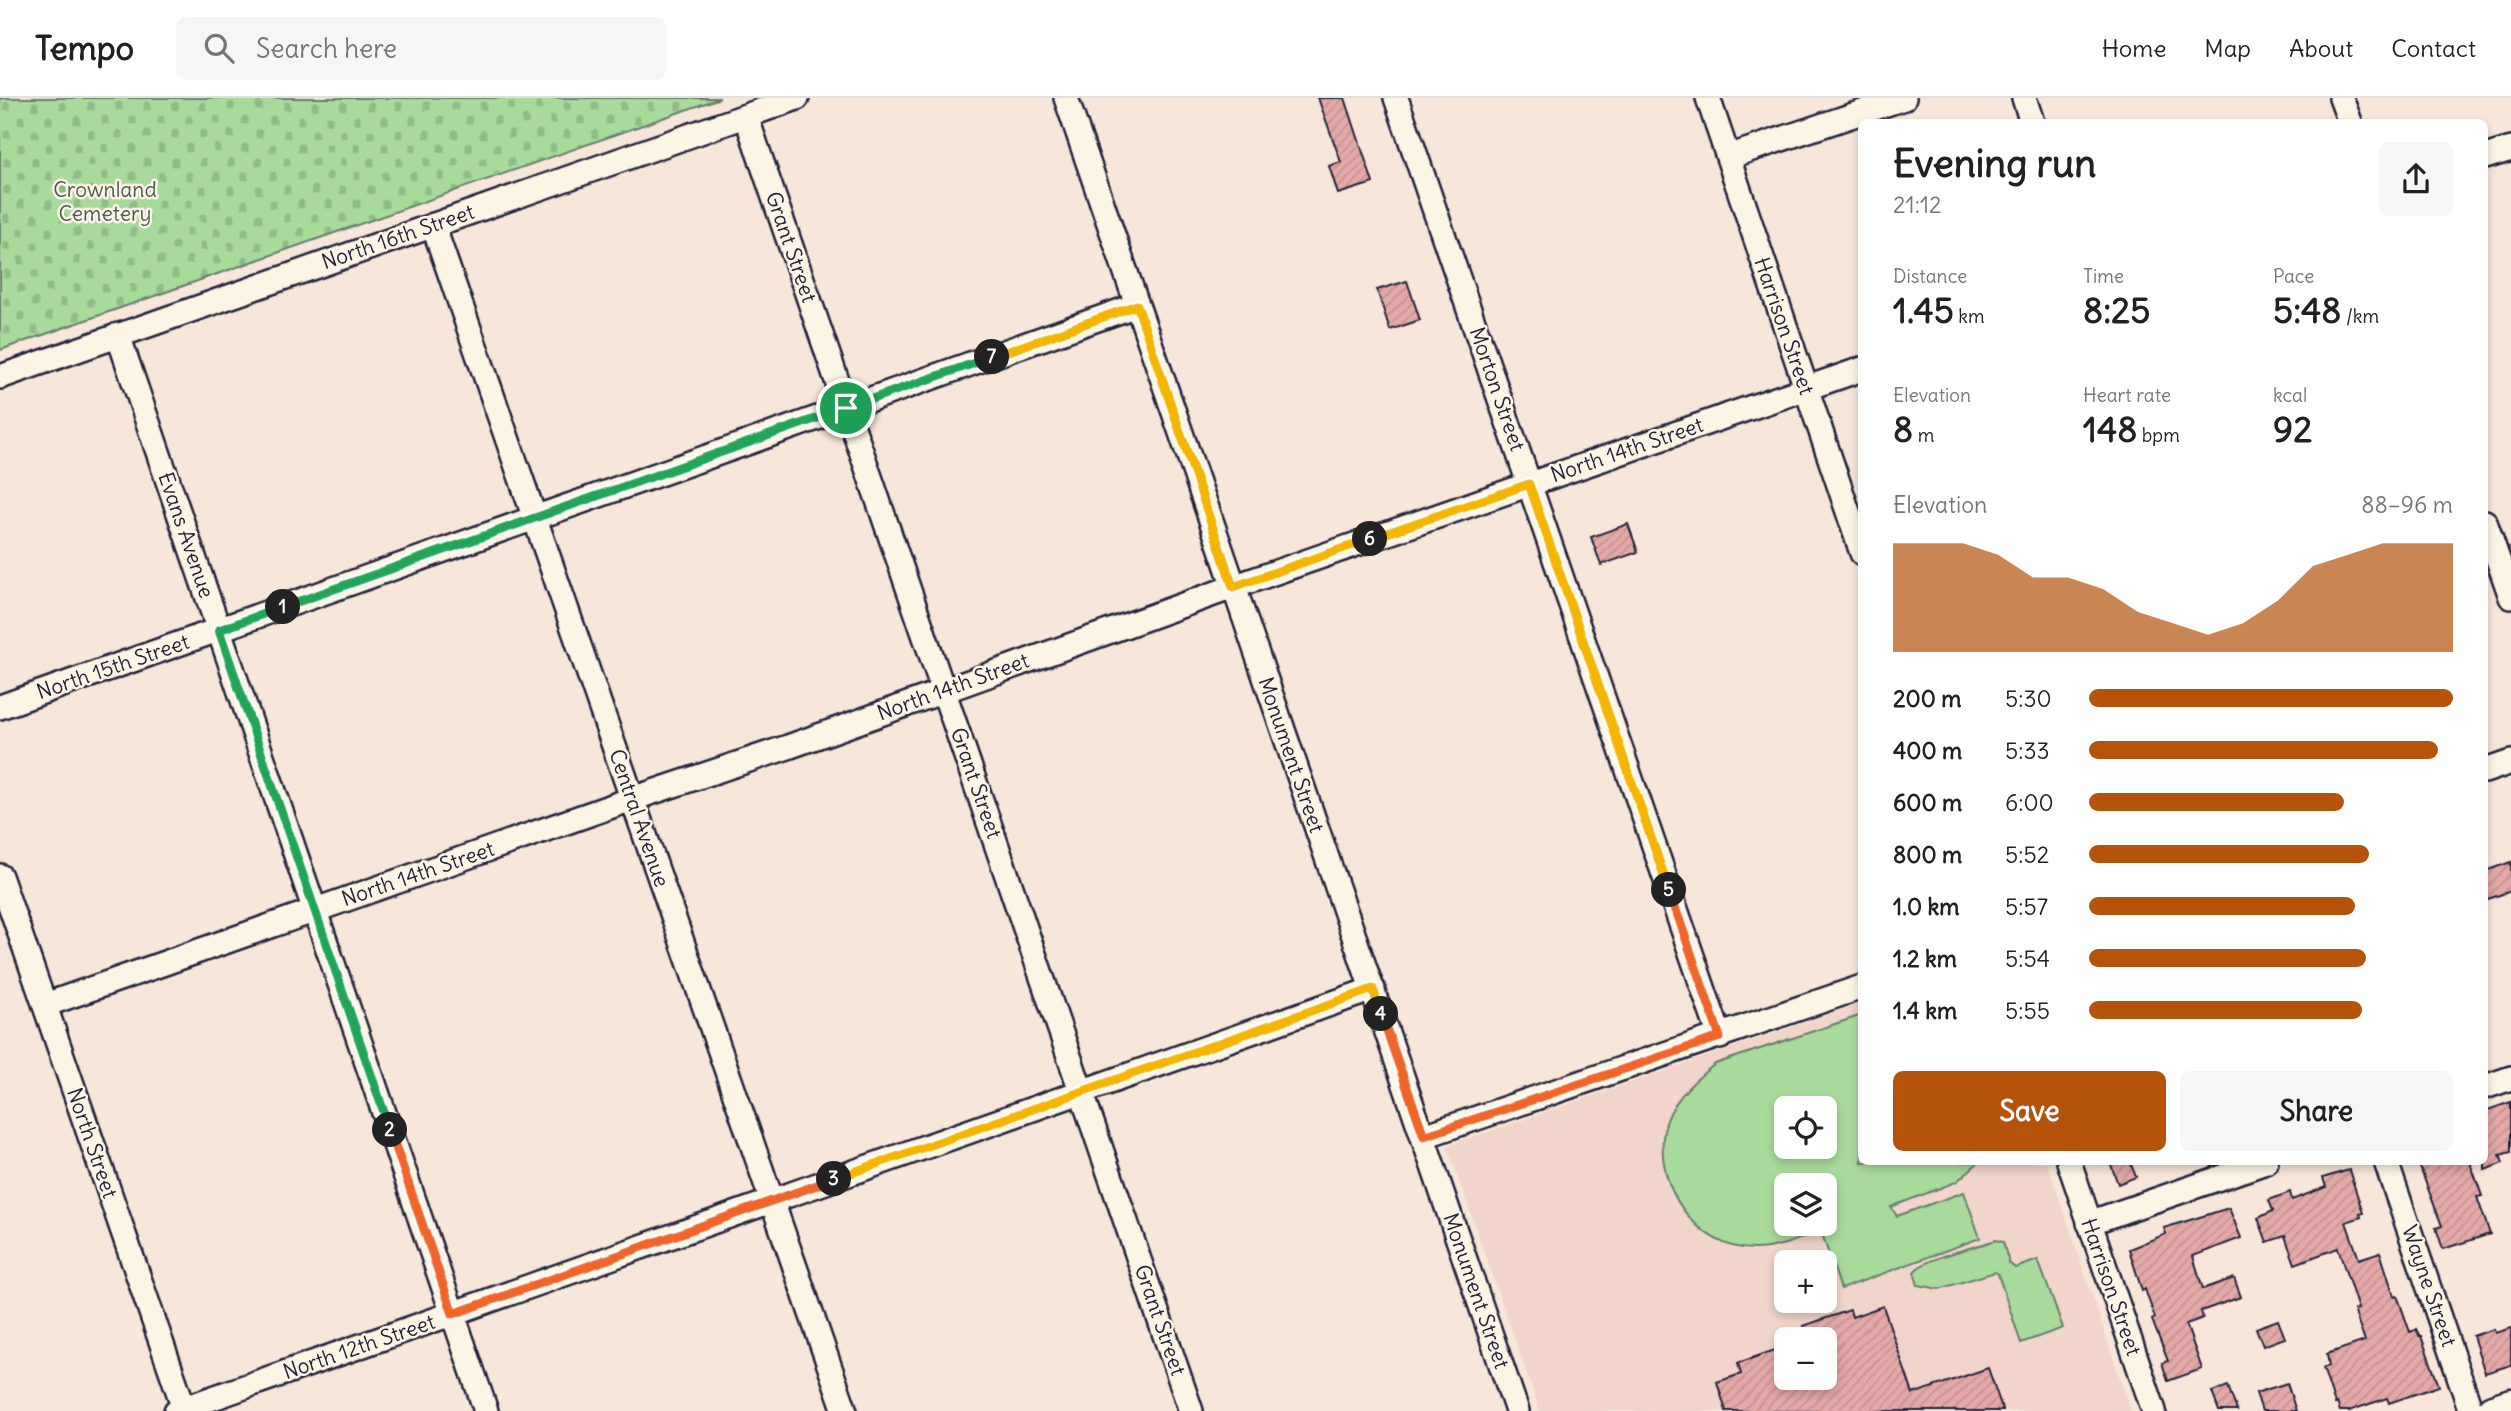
<!DOCTYPE html>
<meta charset="utf-8">
<style>
body{margin:0;font-family:Delius,sans-serif;background:#f6f6f6;color:#202124;height:100vh;display:flex;flex-direction:column;font-size:26px;white-space:nowrap}
*{box-sizing:border-box;margin:0}
p{font-size:23px;color:#757577}
.icon{flex:none;width:38px;height:38px;fill:none;stroke:currentColor;stroke-width:2;stroke-linecap:round;stroke-linejoin:round}
.map{position:relative;flex:1;overflow:hidden}
.panel{position:absolute;left:1858px;top:21px;width:630px;height:1046px;display:flex;flex-direction:column;background:#fff;border-radius:10px;box-shadow:0 4px 10px #0003}
.panel>*{flex:none}
.fabs{position:absolute;left:1774px;top:998px;display:grid;gap:14px}
.fabs a{display:grid;place-items:center;width:63px;height:63px;border-radius:10px;background:#fff;box-shadow:0 4px 10px #0003;font-size:35px}
.pin{position:absolute;display:grid;place-items:center;width:60px;height:60px;color:#fff;margin:-30px;border:4px solid #fff;border-radius:50%;box-shadow:0 2px 7px #0007}
.km{position:absolute;width:35px;height:35px;margin:-18px;border-radius:50%;background:#222;color:#fff;font-size:19px;line-height:35px;text-align:center}
.round{display:grid;place-items:center;flex:none;width:74px;height:74px;border-radius:10px;background:#f6f6f6}
.head{display:flex;align-items:center;justify-content:space-between;height:119px;padding:0 35px}
h1{font-size:38px;font-weight:700;line-height:52px}
.stats{display:grid;grid-template-columns:repeat(3,1fr);gap:10px;height:119px;padding:7px 35px}
.stats div{display:grid;align-content:center}
.stats b{font-size:35px;font-weight:700}
.stats small{font-size:19px;font-weight:400}
.stats p{font-size:19px}
.chart{height:196px;padding:14px 35px}
.chart p{display:flex;justify-content:space-between}
.chart svg{width:100%;height:126px;margin-top:7px;fill:#b45309;opacity:.7}
.button{display:flex;gap:14px;margin-top:auto;padding:14px 35px}
.button a{flex:1;height:80px;border-radius:10px;background:#b45309;color:#fff;font-size:28px;font-weight:700;line-height:80px;text-align:center}
.button a+a{background:#f6f6f6;color:#202124}
ul{padding:0 35px;list-style:none;font-size:23px}
li{display:grid;grid-template-columns:112px 84px 1fr;align-items:center;height:52px}
li i{height:18px;border-radius:9px;background:#b45309}
header{display:flex;align-items:center;gap:42px;box-sizing:border-box;height:98px;padding:0 35px;background:#fff;border-bottom:2px solid #e0e0e0}
header strong{font-size:33px}
nav{display:flex;gap:38px;margin-inline-start:auto;font-size:24px}
.search{width:490px;height:63px;background:#f6f6f6;display:flex;align-items:center;gap:18px;box-sizing:border-box;padding:0 24px;border-radius:10px;color:#757577;font-size:26px}
.map>svg:first-child{display:block}
.built{fill:#f1d4ca;fill-rule:evenodd}
.green{fill:#a8da9c;stroke:#657e6c;stroke-width:2;fill-rule:evenodd}
.cemetery{fill:url(#cemetery-stones);stroke:#657e6c;stroke-width:2}
.building{fill:url(#building-hatch);stroke:#22223b;stroke-width:2}
.lines{fill:none;stroke-linecap:round;stroke-linejoin:round}
.minor-casing{stroke:#22223b;stroke-width:28}
.secondary-casing{stroke:#22223b;stroke-width:37}
.minor{stroke:#fcf5e5;stroke-width:23}
.secondary{stroke:#fcf5e5;stroke-width:32}
.split-1-casing{stroke:#fff;stroke-width:14}
.split-2-casing{stroke:#fff;stroke-width:14}
.split-3-casing{stroke:#fff;stroke-width:14}
.split-4-casing{stroke:#fff;stroke-width:14}
.split-5-casing{stroke:#fff;stroke-width:14}
.split-6-casing{stroke:#fff;stroke-width:14}
.split-7-casing{stroke:#fff;stroke-width:14}
.split-8-casing{stroke:#fff;stroke-width:14}
.split-1{stroke:#22a559;stroke-width:9}
.split-2{stroke:#22a559;stroke-width:9}
.split-3{stroke:#f0652b;stroke-width:9}
.split-4{stroke:#f5b400;stroke-width:9}
.split-5{stroke:#f0652b;stroke-width:9}
.split-6{stroke:#f5b400;stroke-width:9}
.split-7{stroke:#f5b400;stroke-width:9}
.split-8{stroke:#22a559;stroke-width:9}
.labels{text-anchor:middle;stroke-width:5;stroke-linejoin:round;paint-order:stroke}
.park-label{font-size:21px;fill:#4a5958;stroke:#fcf5e5}
.street-label{font-size:21px;fill:#22223b;stroke:#fcf5e5}
</style>
<header>
<strong>Tempo</strong>
<div class="search"><svg class="icon" aria-label="search" viewBox="0 0 24 24"><circle cx="10" cy="10" r="6"/><path d="M15 15l6 6"/></svg>Search here</div>
<nav><a>Home</a><a>Map</a><a>About</a><a>Contact</a></nav>
</header>
<div class="map">
<svg width="2511" height="1313" viewBox="0 0 2511 1313">
<defs>
<pattern id="cemetery-stones" width="16" height="16" patternUnits="userSpaceOnUse" patternTransform="scale(1.75)"><rect width="16" height="16" fill="#a8da9c"/><path d="M2 7V4a2 2 0 0 1 4 0v3zM10 15v-3a2 2 0 0 1 4 0v3z" fill="#90bb87"/></pattern>
<pattern id="building-hatch" width="6" height="6" patternUnits="userSpaceOnUse" patternTransform="scale(1.75)"><rect width="6" height="6" fill="#e4a9a7"/><path d="M-1 1l2-2M0 6l6-6M5 7l2-2" fill="none" stroke="#c39191"/></pattern>
</defs>
<rect width="100%" height="100%" fill="#f7e6d9"/>
<filter id="ink" filterUnits="userSpaceOnUse"><feTurbulence type="fractalNoise" baseFrequency=".0143" numOctaves="2"/><feDisplacementMap in="SourceGraphic" scale="14" xChannelSelector="R" yChannelSelector="G"/><feConvolveMatrix kernelMatrix="1 2 1 2 8 2 1 2 1" color-interpolation-filters="sRGB"/></filter>
<g filter="url(#ink)">
<!-- built -->
<path class="built" d="M1862,905v159h185l84,249h-591l-93,-265zM1787,1010h38v38h-38zM1787,1087h38v38h-38zM1787,1164h38v38h-38zM1787,1241h38v38h-38z"/>
<!-- green -->
<path class="green" d="M1862,917v147h117l-23,20 -65,25 6,9 67,-24 16,46 -139,51 -20,-58c-22,8 -43,18 -67,18 -57,0 -100,-63 -90,-118 5,-28 29,-50 51,-67zM1787,1010h38v38h-38zM1787,1087h38v38h-38z
M1996,1142l7,2 6,21 6,5 23,-8 25,68 -42,15 -23,-69 -3,-2 -56,17 -21,-4 -4,-13c8,-13 65,-26 82,-32z"/>
<!-- cemetery -->
<path class="cemetery" d="M0,0h720l-720,252z"/>
<!-- building -->
<path class="building" d="M1318,0h27l28,85 -35,11 -9,-28 12,-4z
M1407,183l13,39 -30,10 -13,-40z
M1628,426l10,28 -37,13 -10,-28z
M2511,764v29l-26,9v-29z
M2511,1004v50l-11,3 3,8 -18,7v-59z
M2110,1064h20l6,15 -18,7z
M2418,1064h52l12,34 -5,1 13,37 -47,15 -7,-21 6,-2z
M2349,1072l14,43 -3,1 1,3 -15,5 13,37 21,-7 14,44 3,-1 13,37 6,-2 3,6h2l18,50 -50,17 -2,-5 -38,13h-9l-3,-8 -2,1 -12,-36 6,-2 -2,-12 38,-13 -11,-31 4,-1 -20,-61 -43,16 -10,-28 -18,6 -9,-24 15,-7 -4,-11 21,-8 2,8 34,-13 -3,-9z
M2229,1110l12,30 -48,18 10,33 31,-11 7,19 -40,14 2,7 -17,6 16,45 -34,12 -6,-18 6,-2 -16,-41 3,-2 -10,-29 -3,2 -13,-42 37,-15 -2,-6z
M1883,1208l30,88 75,-26 15,43h-277l-9,-29 24,-8 -3,-11 49,-17v31h38v-38h-18l-4,-13 47,-16 2,7z
M2278,1222l7,18 -22,8 -7,-18z
M2511,1230v37l-26,8 -12,-37 21,-7 1,4z
M2287,1285l9,28h-34l-6,-18z
M2228,1288l9,25h-18l-7,-19z"/>
<g class="lines">
<!-- minor casing -->
<g class="minor-casing">
<path id="minor" d="M1066,0l451,1313
M1396,0l324,939
M1708,0l154,455
M2024,0l8,24
M2341,0l9,24
M746,18l445,1295
M1728,59l176,-59
M2485,59l26,-8
M433,127l412,1186
M118,237l368,1076
M0,279l797,-279
M2485,424l26,75
M0,609l1137,-402
M2485,673l26,-9
M0,778l185,535
M45,907l587,-206 156,-52 445,-160 629,-218
M2485,989l26,-9
M1424,1038l438,-149
M2069,1064l85,249
M2386,1064l85,249
M2089,1125l177,-61
M176,1313l1197,-422"/>
</g>
<!-- secondary casing -->
<g class="secondary-casing">
<path id="secondary" d="M2493,1313l18,-6"/>
</g>
<!-- minor -->
<use href="#minor" class="minor"/>
<!-- secondary -->
<use href="#secondary" class="secondary"/>
</g>
</g>
<g class="lines" filter="url(#ink)">
<!-- split-1 casing -->
<g class="split-1-casing">
<path id="split-1" d="M283,509l563,-199"/>
</g>
<!-- split-2 casing -->
<g class="split-2-casing">
<path id="split-2" d="M283,509l-64,23 171,500"/>
</g>
<!-- split-3 casing -->
<g class="split-3-casing">
<path id="split-3" d="M390,1032l63,184 381,-135"/>
</g>
<!-- split-4 casing -->
<g class="split-4-casing">
<path id="split-4" d="M834,1081l539,-190 8,25"/>
</g>
<!-- split-5 casing -->
<g class="split-5-casing">
<path id="split-5" d="M1381,916l43,122 296,-99 -51,-147"/>
</g>
<!-- split-6 casing -->
<g class="split-6-casing">
<path id="split-6" d="M1370,441l159,-55 140,406"/>
</g>
<!-- split-7 casing -->
<g class="split-7-casing">
<path id="split-7" d="M992,259l145,-52 96,282 137,-48"/>
</g>
<!-- split-8 casing -->
<g class="split-8-casing">
<path id="split-8" d="M846,310l146,-51"/>
</g>
<!-- split-1 -->
<use href="#split-1" class="split-1"/>
<!-- split-2 -->
<use href="#split-2" class="split-2"/>
<!-- split-3 -->
<use href="#split-3" class="split-3"/>
<!-- split-4 -->
<use href="#split-4" class="split-4"/>
<!-- split-5 -->
<use href="#split-5" class="split-5"/>
<!-- split-6 -->
<use href="#split-6" class="split-6"/>
<!-- split-7 -->
<use href="#split-7" class="split-7"/>
<!-- split-8 -->
<use href="#split-8" class="split-8"/>
</g>
<g class="labels">
<!-- park labels -->
<g class="park-label">
<text x="105" y="99">Crownland<tspan x="105" dy="24">Cemetery</tspan></text>
</g>
<!-- street labels -->
<g class="street-label">
<text transform="translate(398 139) rotate(-19)" y="7">North 16th Street</text>
<text transform="translate(791 149) rotate(71)" y="7">Grant Street</text>
<text transform="translate(1784 228) rotate(71)" y="7">Harrison Street</text>
<text transform="translate(1497 291) rotate(71)" y="7">Morton Street</text>
<text transform="translate(1627 352) rotate(-19)" y="7">North 14th Street</text>
<text transform="translate(186 437) rotate(71)" y="7">Evans Avenue</text>
<text transform="translate(113 569) rotate(-19)" y="7">North 15th Street</text>
<text transform="translate(953 589) rotate(-20)" y="7">North 14th Street</text>
<text transform="translate(1291 657) rotate(71)" y="7">Monument Street</text>
<text transform="translate(976 685) rotate(71)" y="7">Grant Street</text>
<text transform="translate(639 720) rotate(71)" y="7">Central Avenue</text>
<text transform="translate(418 776) rotate(-19)" y="7">North 14th Street</text>
<text transform="translate(92 1045) rotate(71)" y="7">North Street</text>
<text transform="translate(2429 1188) rotate(71)" y="7">Wayne Street</text>
<text transform="translate(2111 1189) rotate(71)" y="7">Harrison Street</text>
<text transform="translate(1476 1193) rotate(71)" y="7">Monument Street</text>
<text transform="translate(1160 1222) rotate(71)" y="7">Grant Street</text>
<text transform="translate(359 1249) rotate(-19)" y="7">North 12th Street</text>
</g>
</g>
</svg>
<div class="fabs">
<a><svg class="icon" aria-label="locate" viewBox="0 0 24 24"><circle cx="12" cy="12" r="6"/><path d="M12 2v4M12 18v4M2 12h4M18 12h4"/></svg></a>
<a><svg class="icon" aria-label="layers" viewBox="0 0 24 24"><path d="M12 4l9 5-9 5-9-5zM3 14l9 5 9-5"/></svg></a>
<a>+</a>
<a>−</a>
</div>
<div class="pin" style="left:846px;top:310px;background:#1e9e55"><svg class="icon" aria-label="arrive" viewBox="0 0 24 24"><path d="M6 21V4h12l-3 4 3 4H6"/></svg></div>
<b class="km" style="left:283px;top:509px">1</b>
<b class="km" style="left:390px;top:1032px">2</b>
<b class="km" style="left:834px;top:1081px">3</b>
<b class="km" style="left:1381px;top:916px">4</b>
<b class="km" style="left:1669px;top:792px">5</b>
<b class="km" style="left:1370px;top:441px">6</b>
<b class="km" style="left:992px;top:259px">7</b>
<section class="panel">
<div class="head"><div><h1>Evening run</h1><p>21:12</p></div><a class="round"><svg class="icon" aria-label="share" viewBox="0 0 24 24"><path d="M12 15V3M7 8l5-5 5 5M5 13v7h14v-7"/></svg></a></div>
<div class="stats">
<div><p>Distance</p><b>1.45<small> km</small></b></div>
<div><p>Time</p><b>8:25</b></div>
<div><p>Pace</p><b>5:48<small> /km</small></b></div>
</div>
<div class="stats">
<div><p>Elevation</p><b>8<small> m</small></b></div>
<div><p>Heart rate</p><b>148<small> bpm</small></b></div>
<div><p>kcal</p><b>92</b></div>
</div>
<div class="chart"><p><span>Elevation</span>88–96 m</p>
<svg viewBox="0 0 160 44" preserveAspectRatio="none"><path d="M0 44V6L10 6L20 6L30 10L40 18L50 18L60 22L70 30L80 34L90 38L100 34L110 26L120 14L130 10L140 6L150 6L160 6V44z"/></svg>
</div>
<ul>
<li><b>200 m</b>5:30<i style="width:100%"></i></li>
<li><b>400 m</b>5:33<i style="width:96%"></i></li>
<li><b>600 m</b>6:00<i style="width:70%"></i></li>
<li><b>800 m</b>5:52<i style="width:77%"></i></li>
<li><b>1.0 km</b>5:57<i style="width:73%"></i></li>
<li><b>1.2 km</b>5:54<i style="width:76%"></i></li>
<li><b>1.4 km</b>5:55<i style="width:75%"></i></li>
</ul>
<div class="button"><a>Save</a><a>Share</a></div>
</section>
</div>
